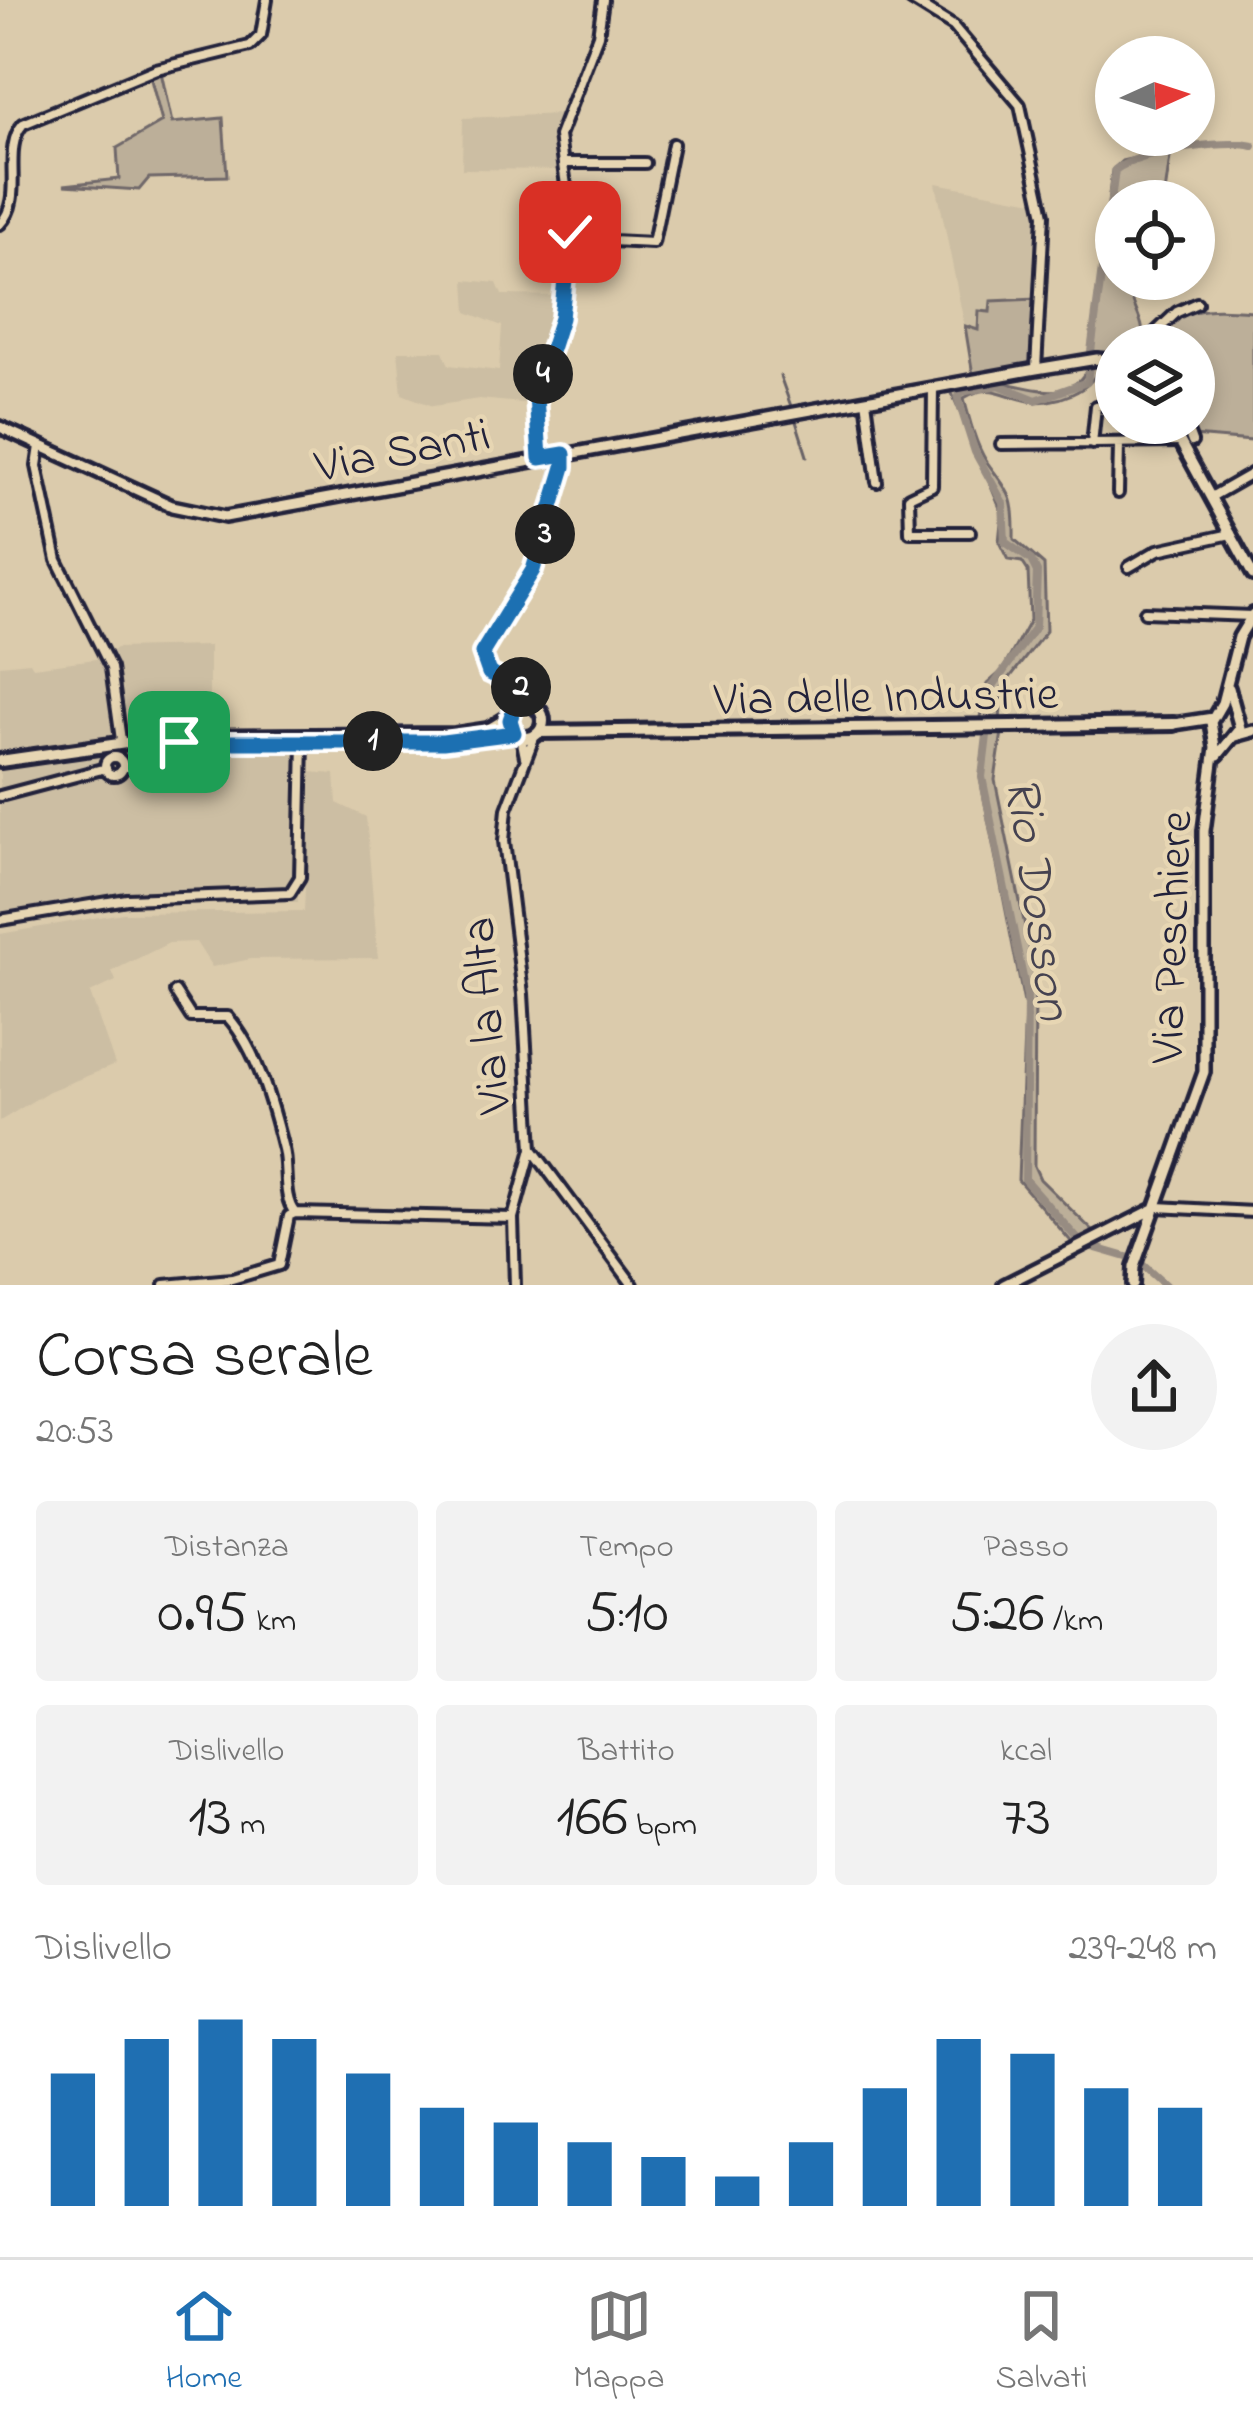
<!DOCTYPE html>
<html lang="it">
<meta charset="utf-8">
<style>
body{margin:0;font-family:"Indie Flower",sans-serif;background:#f2f2f2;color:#222;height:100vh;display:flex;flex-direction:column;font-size:45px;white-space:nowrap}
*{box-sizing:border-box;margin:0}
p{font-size:39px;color:#767676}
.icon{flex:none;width:66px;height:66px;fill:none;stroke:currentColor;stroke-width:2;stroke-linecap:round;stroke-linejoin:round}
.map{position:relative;height:1285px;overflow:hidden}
.side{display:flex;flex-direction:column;background:#fff;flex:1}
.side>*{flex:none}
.needle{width:78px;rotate:87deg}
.buttons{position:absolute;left:1095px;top:36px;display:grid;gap:24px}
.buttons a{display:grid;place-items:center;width:120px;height:120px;border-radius:50%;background:#fff;box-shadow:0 6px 18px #0003;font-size:60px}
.pin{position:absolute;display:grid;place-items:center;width:102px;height:102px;color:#fff;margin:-51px;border-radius:24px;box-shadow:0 6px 18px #0006}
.km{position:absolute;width:60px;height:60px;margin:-30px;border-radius:50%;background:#222;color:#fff;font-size:33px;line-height:60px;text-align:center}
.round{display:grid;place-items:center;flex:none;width:126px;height:126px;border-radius:63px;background:#f2f2f2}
.headline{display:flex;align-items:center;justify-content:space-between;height:204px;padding:0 36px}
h1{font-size:66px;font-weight:600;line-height:90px}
.stats{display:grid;grid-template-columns:repeat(3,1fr);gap:18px;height:204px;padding:12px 36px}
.stats div{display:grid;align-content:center;border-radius:12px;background:#f2f2f2;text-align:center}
.stats b{font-size:60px;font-weight:600}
.stats small{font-size:33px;font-weight:400}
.stats p{font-size:33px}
.chart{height:336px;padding:24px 36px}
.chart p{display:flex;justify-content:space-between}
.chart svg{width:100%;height:216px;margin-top:12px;stroke:#1f6fb2;stroke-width:6}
.tab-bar{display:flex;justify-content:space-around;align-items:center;height:168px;border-top:3px solid #e0e0e0;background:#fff;font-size:33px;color:#767676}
.tab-bar a{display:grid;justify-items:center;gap:6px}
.tab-bar .selected{color:#1f6fb2}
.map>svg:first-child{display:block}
.built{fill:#ccbea3}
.green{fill:#bcaf99;stroke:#6f686a;stroke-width:3}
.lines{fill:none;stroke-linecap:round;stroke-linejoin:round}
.stream{stroke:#686266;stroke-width:3}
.canal{stroke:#978c82;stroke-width:8}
.minor-casing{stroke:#22223b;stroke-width:16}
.tertiary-casing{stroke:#22223b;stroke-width:18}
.secondary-casing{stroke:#22223b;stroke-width:20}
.minor{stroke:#e7d6b3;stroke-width:8}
.tertiary{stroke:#e7d6b3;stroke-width:9}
.secondary{stroke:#e7d6b3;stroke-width:10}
.route-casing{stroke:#fff;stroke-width:24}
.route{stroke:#1f6fb2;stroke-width:15}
.labels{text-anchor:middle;stroke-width:9;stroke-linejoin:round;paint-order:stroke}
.street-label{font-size:48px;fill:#22223b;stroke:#e7d6b3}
.water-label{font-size:51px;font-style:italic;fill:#454250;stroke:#e7d6b3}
</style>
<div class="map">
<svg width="1253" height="1285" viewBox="0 0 1253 1285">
<rect width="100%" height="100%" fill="#dbcbac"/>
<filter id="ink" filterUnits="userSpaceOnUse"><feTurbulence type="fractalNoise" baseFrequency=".00833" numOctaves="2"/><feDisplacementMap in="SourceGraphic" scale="24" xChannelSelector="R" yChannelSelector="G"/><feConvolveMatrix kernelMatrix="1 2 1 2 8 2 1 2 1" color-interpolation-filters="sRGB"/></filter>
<g filter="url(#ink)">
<!-- built -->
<path class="built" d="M562,114l-6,21 4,35 -98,-1 1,-51z
M936,183l103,19 -3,97 -49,33 -22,-4z
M465,280l32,3 5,12 60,1 -30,108 -53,-5 -46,7 -31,-12 -4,-43h45l6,14 50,6 3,-45 -35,-14z
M209,646v82l-209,29v-92l30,-3 3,5 71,-9 12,-10z
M300,744l-2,158 -176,1 -122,21v-157l134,-20z
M310,772l25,2 2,29 29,14 12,141 -127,1 -39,8 -16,-25 -27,1 -57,28 4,10 -26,12 25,72 -66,26 -49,30v-187l123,-21 181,-2z"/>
<!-- green -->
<path class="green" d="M161,72l11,51 51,-5 4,58 -78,2 -10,12 -75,-5 55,-6 -2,-31 45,-26 -12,-46z
M1171,150l-7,51h-48v78h13c-1,25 16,39 14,61 45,-32 55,-33 110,-29v130l-60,-5 -7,-13h8v-78h-78v8h-26l22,-183 10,-9z
M1036,299l-4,66 -59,10 -8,-49 13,4 1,-19 11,1 1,-11z
M1100,364c-6,28 -47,41 -71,37 -27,-5 -38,-19 -65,-3 5,20 12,48 23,64 22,31 28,32 27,77l30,26 2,66 -44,57 -2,34 -20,1 7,-39 15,-13 28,-51 -2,-49 -6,-9 -14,-2 -9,-18 3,-29 -51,-122c14,-2 35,-10 50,-8 32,3 69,23 88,-17z
M986,732h16l-7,48 40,195 -1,191 6,13 56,55 -22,11 -56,-65 7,-172 -45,-230z"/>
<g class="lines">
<!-- stream -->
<path class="stream" d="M780,376l12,33
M795,418l12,38"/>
<!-- canal -->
<path class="canal" d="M1165,1285l-28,-25 -55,-16 -57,-64 2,-183 -45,-220 11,-91 42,-59 2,-55 -6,-12 -26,-18 -2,-39 -28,-51 -17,-53 3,-7 38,-7 37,15 51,-18 28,-212c23,-18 110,-31 138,-24"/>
<!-- minor casing -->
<g class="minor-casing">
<path id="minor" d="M911,0l42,26 67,79 24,110 -8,154
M563,163h82
M0,224c26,-27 0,-74 23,-100l133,-55 94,-23 11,-11 6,-35
M569,239l84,4 20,-99
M1142,345l35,-33 20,-9
M933,388l-1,98 -23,11 1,35h60
M866,400l11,82
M1185,423l7,19
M1001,444l179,-2
M1092,444l4,-38 14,-2
M40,446l-3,20 20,94 54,108 10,72
M540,458l-4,-62 25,-78 10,-97 -12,-85 39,-101 5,-35
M1118,493l1,-48
M1211,497l42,-24
M1129,567l29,-17 73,-16
M1145,612l107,4
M518,683l-29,-11 -6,-25 50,-77 31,-116
M518,683l19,26
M519,706l3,-16
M535,735l-28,74 -3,32 19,153 9,155 101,136
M521,737l4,20
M105 766a9 9 0 1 1 18 0a9 9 0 1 1-18 0Z
M123,767h48
M0,796l106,-28
M0,920l127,-21 163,-6 10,-16 3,-136
M175,992l16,25h37c30,34 44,88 55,132 5,20 -1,48 12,64
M1157,1207l96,5
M513,1218l2,67
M165,1285l67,-6 47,-14 10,-49 6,-3 218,5 19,-69"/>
</g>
<!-- tertiary casing -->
<g class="tertiary-casing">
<path id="tertiary" d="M1170,423l83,152
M0,427l172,79 53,11 811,-148 61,-10 19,2
M1174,724l39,-6
M1235,736l18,-5
M1218,755l22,-27 -11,-40
M1004,1285l150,-76
M1133,1285l1,-18 70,-195v-241l11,-84 -4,-25 11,-19 17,-66 14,-23"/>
</g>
<!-- secondary casing -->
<g class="secondary-casing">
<path id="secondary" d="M509 721a17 17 0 1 1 34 0a17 17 0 1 1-34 0Z
M539,732l635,-8
M493,734l21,-1
M0,761l168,-24 287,-2 33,-5 23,-14"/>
</g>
<!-- minor -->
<use href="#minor" class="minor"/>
<!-- tertiary -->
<use href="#tertiary" class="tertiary"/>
<!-- secondary -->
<use href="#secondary" class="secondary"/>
</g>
</g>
<g class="lines" filter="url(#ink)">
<!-- route casing -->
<g class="route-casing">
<path id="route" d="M179,742h264l71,-9 -4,-13 11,-32 -32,-15 -7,-20 51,-83 31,-103v-13l-24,4 -4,-62 25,-78 9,-86"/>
</g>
<!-- route -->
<use href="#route" class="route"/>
</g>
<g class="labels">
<!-- street labels -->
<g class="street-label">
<text transform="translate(402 448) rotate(-11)" y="17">Via Santi</text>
<text transform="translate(886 694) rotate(-1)" y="17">Via delle Industrie</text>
<text transform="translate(1169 937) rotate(-88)" y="17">Via Peschiere</text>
<text transform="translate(484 1016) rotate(-95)" y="17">Via la Alta</text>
</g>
<!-- water labels -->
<g class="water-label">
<text transform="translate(1041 898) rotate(82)" y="18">Rio Dosson</text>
</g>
</g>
</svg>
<div class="buttons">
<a><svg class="needle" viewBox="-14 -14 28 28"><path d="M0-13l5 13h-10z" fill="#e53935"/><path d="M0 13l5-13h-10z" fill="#767676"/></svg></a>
<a><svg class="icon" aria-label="locate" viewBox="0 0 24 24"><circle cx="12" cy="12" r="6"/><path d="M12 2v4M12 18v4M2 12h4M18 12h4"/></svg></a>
<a><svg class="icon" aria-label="layers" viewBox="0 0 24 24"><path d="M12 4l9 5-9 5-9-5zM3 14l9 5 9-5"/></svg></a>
</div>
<div class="pin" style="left:179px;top:742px;background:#1e9e55"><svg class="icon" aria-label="arrive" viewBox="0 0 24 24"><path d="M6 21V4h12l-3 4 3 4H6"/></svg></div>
<div class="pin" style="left:570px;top:232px;background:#d93025"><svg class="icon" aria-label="check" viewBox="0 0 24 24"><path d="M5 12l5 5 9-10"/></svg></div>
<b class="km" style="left:373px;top:741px">1</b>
<b class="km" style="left:521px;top:687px">2</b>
<b class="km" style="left:545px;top:534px">3</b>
<b class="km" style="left:543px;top:374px">4</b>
</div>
<section class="side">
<div class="headline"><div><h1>Corsa serale</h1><p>20:53</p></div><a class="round"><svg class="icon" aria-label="share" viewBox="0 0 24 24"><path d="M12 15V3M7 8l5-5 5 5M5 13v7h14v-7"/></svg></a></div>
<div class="stats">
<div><p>Distanza</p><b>0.95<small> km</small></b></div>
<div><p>Tempo</p><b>5:10</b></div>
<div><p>Passo</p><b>5:26<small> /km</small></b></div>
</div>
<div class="stats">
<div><p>Dislivello</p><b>13<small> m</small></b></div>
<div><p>Battito</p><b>166<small> bpm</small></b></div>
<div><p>kcal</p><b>73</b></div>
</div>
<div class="chart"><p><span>Dislivello</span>239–248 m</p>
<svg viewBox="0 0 160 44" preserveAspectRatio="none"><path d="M5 44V17M15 44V10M25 44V6M35 44V10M45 44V17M55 44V24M65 44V27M75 44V31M85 44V34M95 44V38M105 44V31M115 44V20M125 44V10M135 44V13M145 44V20M155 44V24"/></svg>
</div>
</section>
<nav class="tab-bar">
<a class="selected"><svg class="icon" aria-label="home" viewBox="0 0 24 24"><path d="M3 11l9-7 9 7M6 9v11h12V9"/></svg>Home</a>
<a><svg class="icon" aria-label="map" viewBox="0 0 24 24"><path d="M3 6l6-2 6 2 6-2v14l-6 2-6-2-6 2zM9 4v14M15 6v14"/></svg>Mappa</a>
<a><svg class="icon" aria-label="saved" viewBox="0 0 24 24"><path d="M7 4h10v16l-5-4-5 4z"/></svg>Salvati</a>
</nav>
